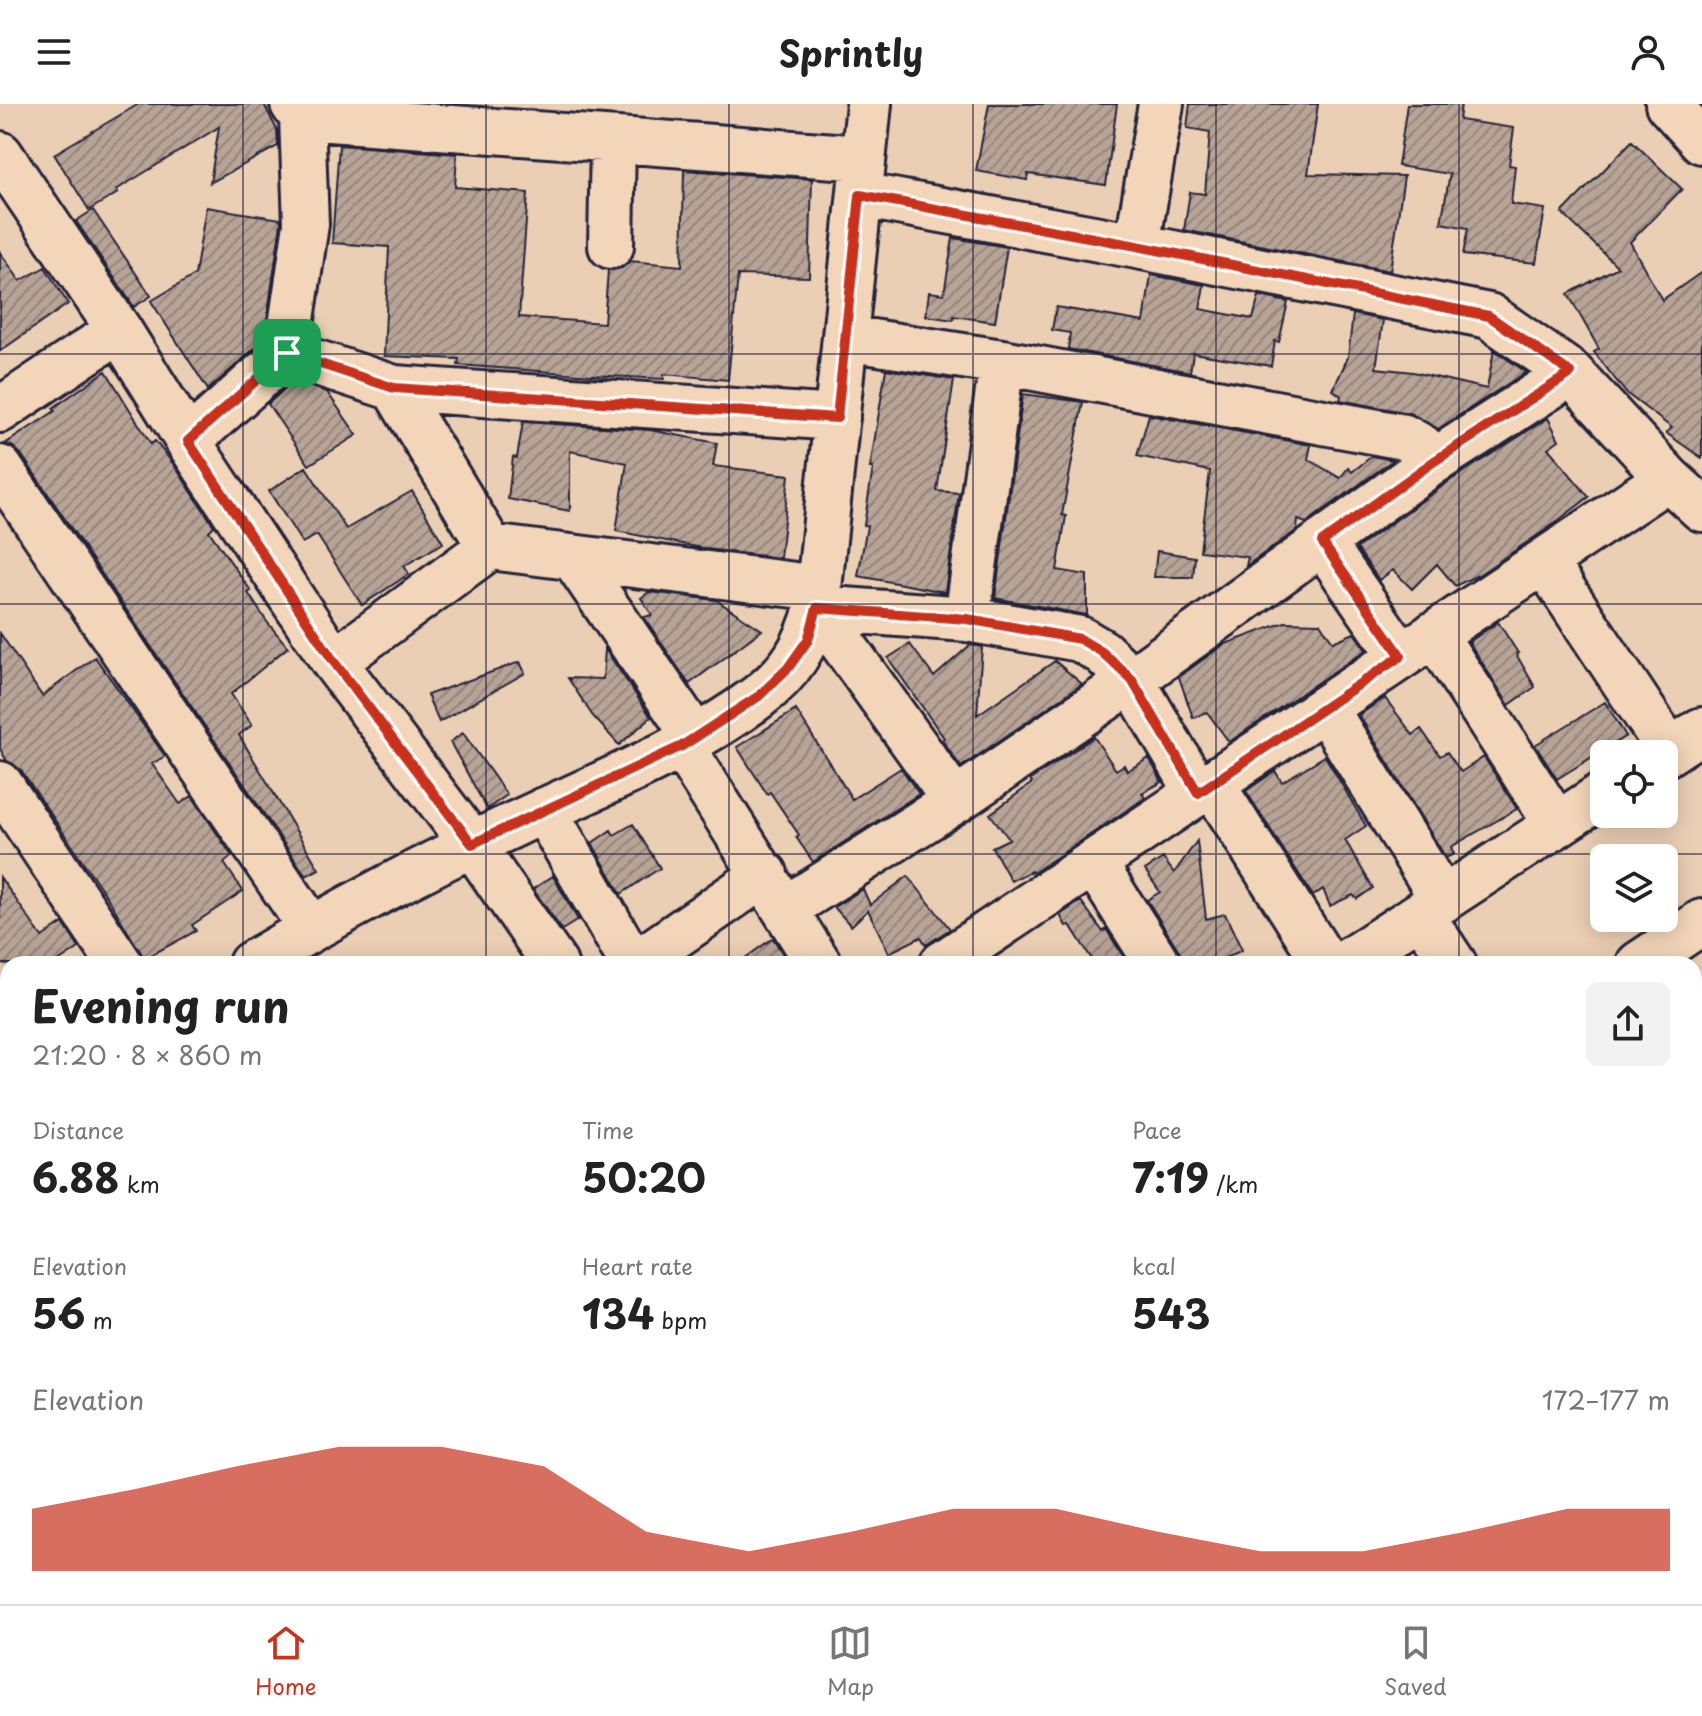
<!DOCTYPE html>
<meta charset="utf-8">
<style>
body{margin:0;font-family:"Playpen Sans",sans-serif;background:#f2f2f2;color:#222;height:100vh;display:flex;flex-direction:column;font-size:30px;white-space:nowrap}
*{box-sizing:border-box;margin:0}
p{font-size:26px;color:#767676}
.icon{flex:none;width:44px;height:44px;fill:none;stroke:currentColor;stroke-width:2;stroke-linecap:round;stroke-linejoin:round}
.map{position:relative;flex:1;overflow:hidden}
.sheet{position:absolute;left:0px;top:852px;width:1702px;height:648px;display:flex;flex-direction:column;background:#fff;border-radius:24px 24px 0 0;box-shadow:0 4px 20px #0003}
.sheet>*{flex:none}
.buttons{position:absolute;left:1590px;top:636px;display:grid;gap:16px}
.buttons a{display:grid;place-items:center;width:88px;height:88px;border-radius:12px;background:#fff;box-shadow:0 4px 20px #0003;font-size:40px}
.pin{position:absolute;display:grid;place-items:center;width:68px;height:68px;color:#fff;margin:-34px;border-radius:16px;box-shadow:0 4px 12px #0006}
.round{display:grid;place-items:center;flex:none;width:84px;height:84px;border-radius:12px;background:#f2f2f2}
.head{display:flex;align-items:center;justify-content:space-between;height:136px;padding:0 32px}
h1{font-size:44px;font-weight:700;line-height:60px}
.stats{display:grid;grid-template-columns:repeat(3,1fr);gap:12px;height:136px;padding:8px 32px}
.stats div{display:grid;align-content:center}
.stats b{font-size:40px;font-weight:700}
.stats small{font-size:22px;font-weight:400}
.stats p{font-size:22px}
.chart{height:224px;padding:16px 32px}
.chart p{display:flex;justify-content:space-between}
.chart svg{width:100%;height:144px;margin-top:8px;fill:#c8321e;opacity:.7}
header{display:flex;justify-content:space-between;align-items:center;height:104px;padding:0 32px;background:#fff;font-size:36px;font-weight:700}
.dock{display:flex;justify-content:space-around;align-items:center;height:112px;border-top:2px solid #e0e0e0;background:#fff;font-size:22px;color:#767676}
.dock a{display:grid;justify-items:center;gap:4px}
.dock .active{color:#c8321e}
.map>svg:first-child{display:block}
.building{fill:url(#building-hatch);stroke:#22223b;stroke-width:2}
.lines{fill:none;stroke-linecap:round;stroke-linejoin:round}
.minor-casing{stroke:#22223b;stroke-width:50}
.minor{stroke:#f3d6b9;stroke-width:44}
.route-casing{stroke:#fff;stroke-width:16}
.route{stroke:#c8321e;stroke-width:10}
.grid{fill:none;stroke:#22223b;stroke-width:2;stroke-opacity:0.55}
</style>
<header><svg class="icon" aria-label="menu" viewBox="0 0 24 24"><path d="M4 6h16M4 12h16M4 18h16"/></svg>Sprintly<svg class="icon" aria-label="person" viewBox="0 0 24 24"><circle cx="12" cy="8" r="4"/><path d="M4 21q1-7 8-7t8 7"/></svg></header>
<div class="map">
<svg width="1702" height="1500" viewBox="0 0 1702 1500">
<defs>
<pattern id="building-hatch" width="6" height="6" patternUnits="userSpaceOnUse" patternTransform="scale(2)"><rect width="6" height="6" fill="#b8a496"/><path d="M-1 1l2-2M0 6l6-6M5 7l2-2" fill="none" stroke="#95857c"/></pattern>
</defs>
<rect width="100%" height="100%" fill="#ebcfb4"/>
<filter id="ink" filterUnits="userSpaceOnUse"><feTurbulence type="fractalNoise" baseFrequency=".0125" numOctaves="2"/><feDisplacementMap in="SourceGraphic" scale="16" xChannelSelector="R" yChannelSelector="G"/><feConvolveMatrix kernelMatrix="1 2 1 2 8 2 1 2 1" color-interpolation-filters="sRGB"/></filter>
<g filter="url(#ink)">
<!-- building -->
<path class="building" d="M139,0h125l13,26 1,16 -68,37 9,-56 -103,63 2,3 -29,17 -35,-56z
M989,0h128l-11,81 -78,-11 -1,6 -51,-9z
M1190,0h128l-10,70 96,2 -14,95 -206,-41 6,-38 15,2 5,-62 -23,-4z
M1407,0h54l-2,16 55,8 -5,37 6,1 -4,38 34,5 -9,54 -73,-8 5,-27 -27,-5 9,-49 -52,-8z
M1632,37l50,48 -52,53 32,58 40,-28v186l-36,-25 6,-5 -46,-35 -32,-41 5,-3 -31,-55 50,-27 -56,-54z
M339,41l118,9 -2,33 73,6 -9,124 85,6 4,-53 14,-2 8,-7 52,5 2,-96 128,9 -3,98 -71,-2 -10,105 -64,-6v5l-72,-4 -134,-10 1,-6 -75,-3 5,-109 -57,-4z
M206,103l75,12v4l-17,117 -56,50 -57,-89 44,-26z
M93,106l58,86 -17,11 -58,-86z
M953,134l54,9 -12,75 -41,-6 -1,4 -27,-4 3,-24 15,2z
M0,148l20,29 25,-14 23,37 -68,47z
M1151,171l53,10 -4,24 53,10 6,-23 29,6 -9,40 -4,-1 -4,25 -78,-13 -3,19 -122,-23 2,-16 -18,-3 4,-23 88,15z
M1353,210l30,6 -7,48 37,4 74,17 7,-39 32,22 -88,57 -29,-16 -69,-13 1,-4 -8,-6 15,-33z
M886,265l68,11 -17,111 22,2 -14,99 -87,-16 9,-50 -3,-1 9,-57h-3z
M106,267l45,73 4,-3 19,24 40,61 -5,5 42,60 -3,2 19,29 21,25 -57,47 21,31 -13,10 80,134 -13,7 -285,-422 -9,-8 -7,-2 50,-33 -2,-3z
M293,277l34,11 30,43 -48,30 -41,-61z
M1023,290l60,8 -21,113 4,1 -9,54 30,5v40l-92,-17z
M1149,311l162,30 -3,14 32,19 8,-10 4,4 20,-16 21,4 -87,63 -8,-3 -1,10 -51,36 2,-9 -48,-6 10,-80 -73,-15z
M1548,314l11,22 -11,8 41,49 -42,32 -67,45 -25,12 -18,-22 -25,25 -19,-19 -14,10 -22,-32 94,-68z
M523,318l127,8 67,13 -4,23 76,9 -9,83 -73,-9 -91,-18 11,-68 -57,-12v60l-62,-12 5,-42 4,1z
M306,363l40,62 66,-38 31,52 -39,23 5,8 -47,31 -45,-70 -15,8 -33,-52z
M1157,447l38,6 -2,20h-39z
M649,488l67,8 46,30 -73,54 -45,-67 8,-2 -11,-17z
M1285,518l35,1 13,19 21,-9 12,17 -137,92 -22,-30 -14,6 -14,-41 44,-32z
M1498,518l20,31 -2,1 19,33 -26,18 -40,-63z
M0,529l42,63 53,-39 70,99 -13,8 28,40 12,-8 40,60 -8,7 19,28 -51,34 4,6 -52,28 -33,-56 -90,-133 -14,-9 -7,-12z
M910,540l24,33 36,-32 12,2 -5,68 78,-54 27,23 -121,83 -19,-27 2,-2 -56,-80z
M605,545l46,68 -32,28 -27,-30 -24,-37 35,1z
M520,558l5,11 -86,49 -12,-27z
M1385,594l28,37 8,-6 19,27 7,-4 14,20 23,-15 33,52 -66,38 3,7 -8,4 -87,-143z
M1605,598l21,34 -69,43 -22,-34z
M796,606l56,89 49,-31 18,26 -106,68 -17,-25 3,-2 -29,-43 -3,2 -30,-47z
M463,629l44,62 -20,14 -37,-67z
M1094,633l22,33 8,-5 3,6 22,-13 13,24 -20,11 3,5 -112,75 -2,-2 -20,10 -19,-34 17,-8 -19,-25 42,-31 -2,-3z
M1325,652l41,70 -21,14 28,48 -16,11 -4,-4 -23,11 -7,-17 -10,7 -67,-105 29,-20 7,11z
M633,720l27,44 -39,26 -29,-51 19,-13 3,5z
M1197,737l9,78 19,-5 17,36 -29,14h-30l-4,-13 -32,-51 13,-8 -15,-22 18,-12 11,15z
M553,772l25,44 -16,10 -29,-41z
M908,772l42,53 -24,16 -5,-8 -32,16 -21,-43 -17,16 -17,-19 29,-18 7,16z
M0,773l42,60 21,-14 16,25 -24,16h-55z
M1081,797l22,31 3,-3 22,35h-33l-25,-39 -4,1 -6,-11z
M773,834l16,26h-52z"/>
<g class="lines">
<!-- minor casing -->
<g class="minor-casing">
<path id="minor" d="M1668,0l34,37
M302,13l561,41
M0,50l119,176 69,111 146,221 138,182 83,120
M860,91l277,51 352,70 82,57 97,105 34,31
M611,142l2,-106
M1137,142l24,-142
M287,249l107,35 443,30
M0,306l119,-80
M188,337l99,-88 19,-129 -4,-107 -9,-13
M1433,358l138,-89
M0,364l311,460
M1322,438l79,114
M490,443l329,41
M573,453l122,180
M1544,457l126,190
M817,504l150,11 113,20 22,13 30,28 66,113
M817,504l138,193
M967,515l35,-257
M1434,530l123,191
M334,558l156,-115 -96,-159
M1325,604l118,192
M682,642l137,218
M1664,651l38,-25
M0,680l120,180
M1212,680l114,180
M544,706l89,154
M1094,759l64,101
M785,805l170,-108 177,-121 301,-218 -11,-15 -18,-10 -402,-75 -156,-24
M1421,810l33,50
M251,860c86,-51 174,-98 264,-140 82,-39 170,-72 243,-127 33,-25 48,-50 59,-89l52,-504
M635,860l130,-90
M942,860l726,-486
M1344,860l260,-170
M1639,860l63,-42
M0,986l8,12
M1694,1000l8,-6
M1694,1157l8,-5
M1694,1261l8,12
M1694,1342l8,-5
M0,1433l8,-6
M213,1492l6,8
M539,1492l5,8
M1067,1492l5,8
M1238,1492l5,8
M67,1500l11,-8
M417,1500l12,-8
M674,1500l12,-8
M938,1500l12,-8
M1452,1500l12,-8"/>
</g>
<!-- minor -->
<use href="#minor" class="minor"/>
</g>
</g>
<g class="lines" filter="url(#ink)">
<!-- route casing -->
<g class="route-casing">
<path id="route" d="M860,91l277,51 352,70 82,57 -138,89 -111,80 79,114 -203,137 -66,-113 -30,-28 -22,-13 -113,-20 -150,-11 -9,32 -20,28 -29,28 -77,50 -210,98 -138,-182 -146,-221 99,-88 107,35 443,30z"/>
</g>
<!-- route -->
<use href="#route" class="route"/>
</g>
<!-- grid -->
<path class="grid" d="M243,0v860M486,0v860M729,0v860M973,0v860M1216,0v860M1459,0v860M0,250h1702M0,500h1702M0,750h1702M0,1000h8M1694,1000h8M0,1250h8M1694,1250h8M243,1492v8M486,1492v8M729,1492v8M973,1492v8M1216,1492v8M1459,1492v8"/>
</svg>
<div class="buttons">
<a><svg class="icon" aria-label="locate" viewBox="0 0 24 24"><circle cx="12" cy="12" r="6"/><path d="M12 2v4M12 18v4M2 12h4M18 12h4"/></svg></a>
<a><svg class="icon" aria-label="layers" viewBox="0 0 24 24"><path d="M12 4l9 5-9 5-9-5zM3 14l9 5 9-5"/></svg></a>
</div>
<div class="pin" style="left:287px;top:249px;background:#1e9e55"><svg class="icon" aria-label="arrive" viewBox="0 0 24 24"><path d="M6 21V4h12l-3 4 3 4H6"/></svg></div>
<section class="sheet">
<div class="head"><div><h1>Evening run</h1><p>21:20 · 8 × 860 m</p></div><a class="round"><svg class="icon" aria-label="share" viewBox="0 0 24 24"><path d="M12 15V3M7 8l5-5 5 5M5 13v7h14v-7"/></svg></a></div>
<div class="stats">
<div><p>Distance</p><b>6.88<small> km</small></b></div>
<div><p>Time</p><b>50:20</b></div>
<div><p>Pace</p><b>7:19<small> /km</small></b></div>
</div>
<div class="stats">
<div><p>Elevation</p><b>56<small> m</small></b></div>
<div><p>Heart rate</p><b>134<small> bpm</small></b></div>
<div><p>kcal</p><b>543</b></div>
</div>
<div class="chart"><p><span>Elevation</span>172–177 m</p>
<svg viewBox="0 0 160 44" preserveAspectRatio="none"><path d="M0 44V25L10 19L20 12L30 6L40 6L50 12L60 32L70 38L80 32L90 25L100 25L110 32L120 38L130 38L140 32L150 25L160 25V44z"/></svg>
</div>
</section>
</div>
<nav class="dock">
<a class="active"><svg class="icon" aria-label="home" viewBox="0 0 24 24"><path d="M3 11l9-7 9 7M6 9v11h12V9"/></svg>Home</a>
<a><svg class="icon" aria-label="map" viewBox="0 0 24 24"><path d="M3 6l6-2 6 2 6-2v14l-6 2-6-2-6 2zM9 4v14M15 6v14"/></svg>Map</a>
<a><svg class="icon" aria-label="saved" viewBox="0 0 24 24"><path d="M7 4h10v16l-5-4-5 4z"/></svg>Saved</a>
</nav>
